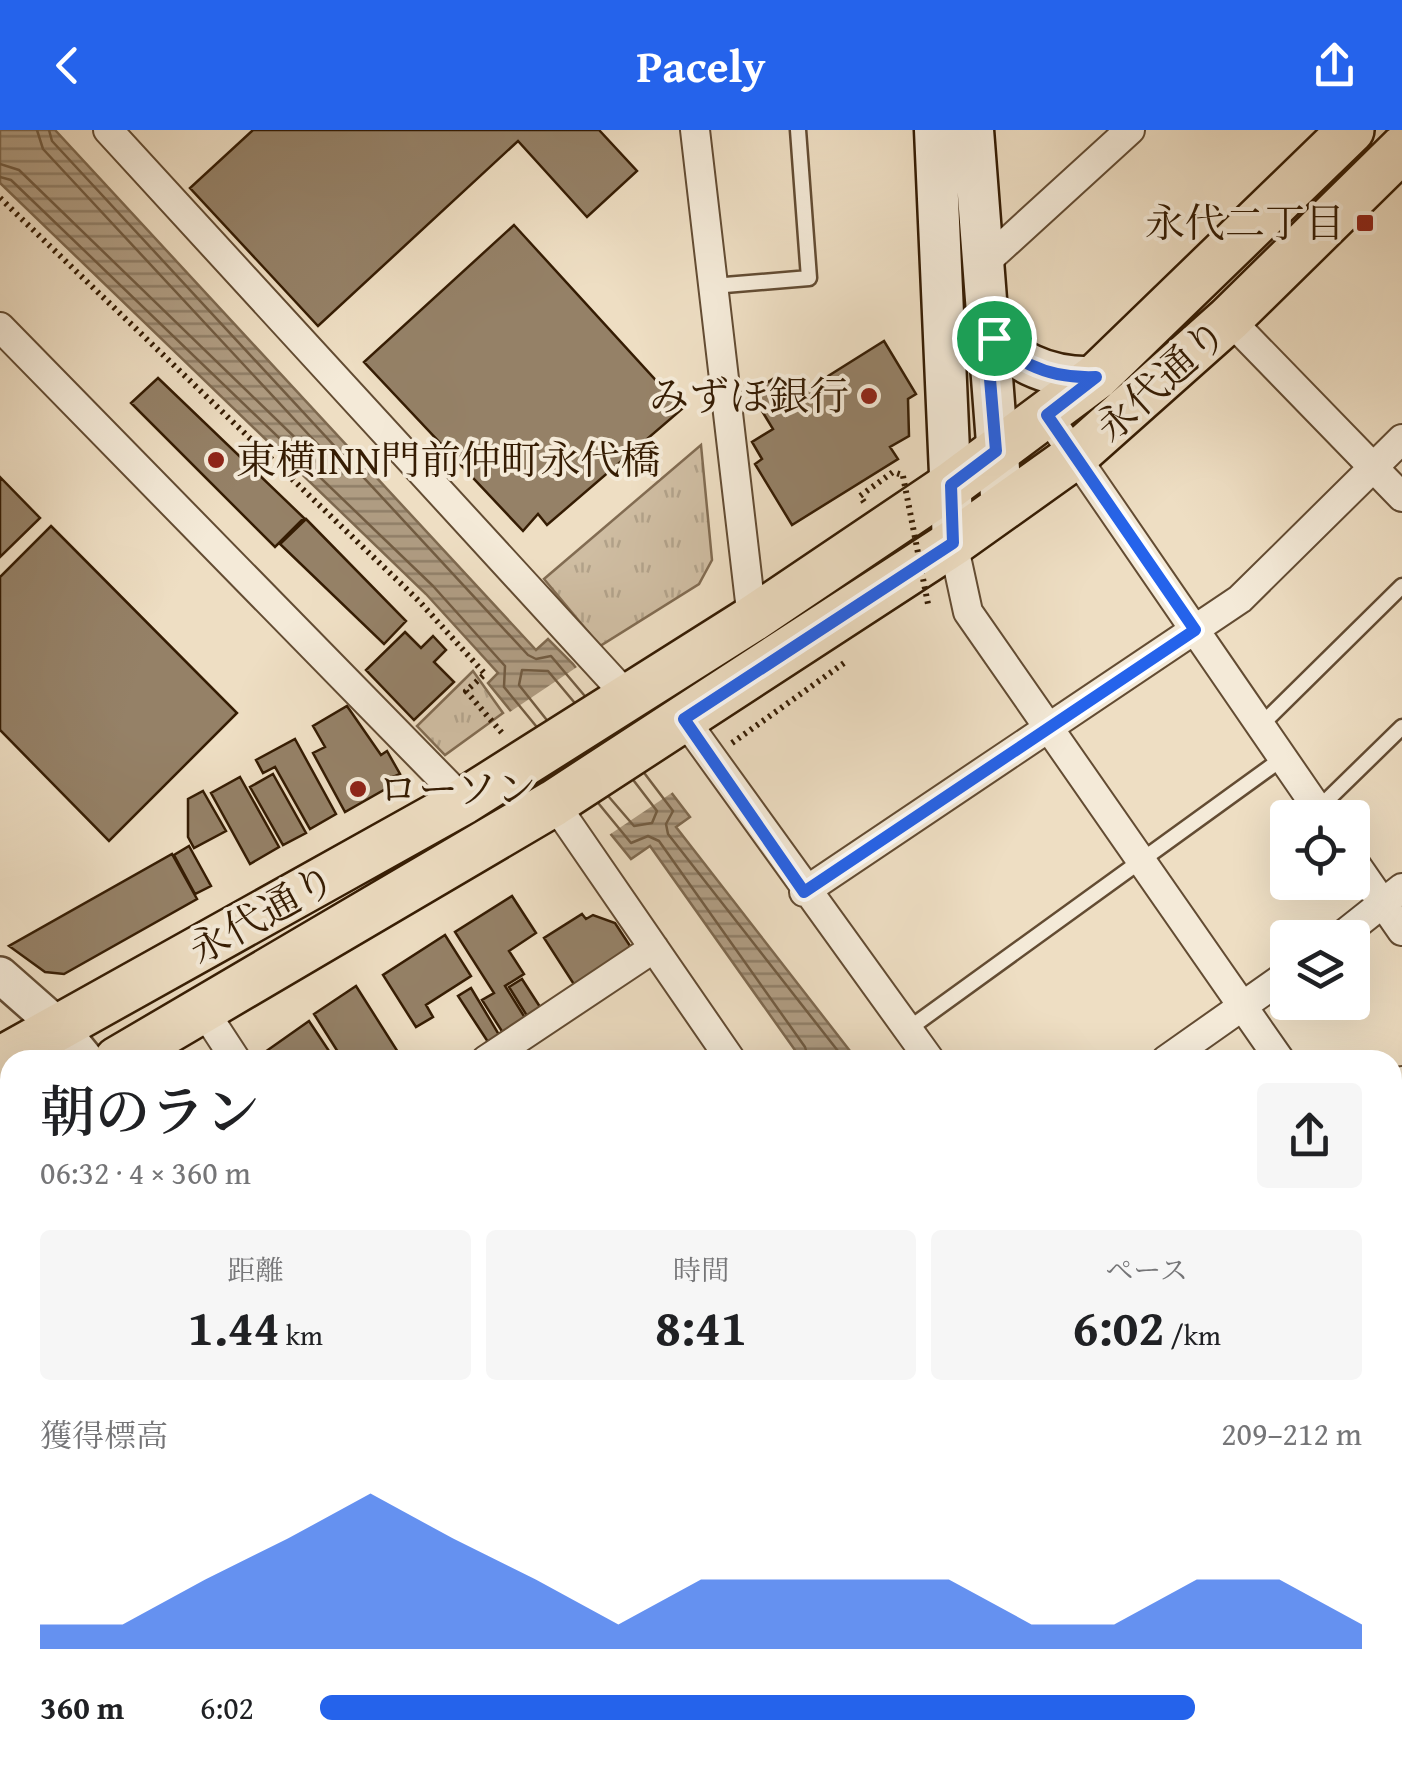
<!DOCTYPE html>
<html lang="ja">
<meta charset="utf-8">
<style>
body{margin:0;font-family:"Gentium Book Plus","Noto Serif JP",serif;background:#f6f6f6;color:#202124;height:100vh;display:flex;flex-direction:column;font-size:38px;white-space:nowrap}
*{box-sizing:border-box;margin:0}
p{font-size:32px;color:#757577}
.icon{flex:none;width:55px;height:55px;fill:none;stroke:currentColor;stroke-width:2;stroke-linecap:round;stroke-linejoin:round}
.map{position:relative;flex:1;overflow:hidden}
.sheet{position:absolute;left:0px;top:920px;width:1402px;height:718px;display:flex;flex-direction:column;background:#fff;border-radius:30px 30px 0 0;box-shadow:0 10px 40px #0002}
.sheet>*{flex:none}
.tools{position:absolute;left:1270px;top:670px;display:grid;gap:20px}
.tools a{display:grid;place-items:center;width:100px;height:100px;border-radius:10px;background:#fff;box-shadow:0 10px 40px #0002;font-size:50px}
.pin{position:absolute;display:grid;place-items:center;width:85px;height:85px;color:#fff;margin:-42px;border:5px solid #fff;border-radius:50%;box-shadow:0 2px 10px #0007}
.round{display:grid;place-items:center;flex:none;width:105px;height:105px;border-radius:10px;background:#f6f6f6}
.head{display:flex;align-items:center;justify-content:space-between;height:170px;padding:0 40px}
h1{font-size:55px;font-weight:600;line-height:75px}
.metrics{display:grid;grid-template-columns:repeat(3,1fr);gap:15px;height:170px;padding:10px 40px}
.metrics div{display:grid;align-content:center;border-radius:10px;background:#f6f6f6;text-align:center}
.metrics b{font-size:50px;font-weight:600}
.metrics small{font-size:28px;font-weight:400}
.metrics p{font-size:28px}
.chart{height:280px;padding:20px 40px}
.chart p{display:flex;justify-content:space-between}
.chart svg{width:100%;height:180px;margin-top:10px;fill:#2563eb;opacity:.7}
ul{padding:0 40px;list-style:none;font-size:32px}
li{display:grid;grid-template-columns:160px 120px 1fr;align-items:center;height:75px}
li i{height:25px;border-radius:12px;background:#2563eb}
header{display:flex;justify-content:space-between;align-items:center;height:130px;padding:0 40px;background:#2563eb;color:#fff;font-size:45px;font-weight:600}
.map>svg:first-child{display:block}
.grass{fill:url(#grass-tufts);stroke:#826c52;stroke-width:2.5}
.water{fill:url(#water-rules);stroke:#7e694f;stroke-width:2.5}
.pier{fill:#eedec3}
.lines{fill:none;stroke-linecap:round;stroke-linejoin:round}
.shore{stroke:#725c42;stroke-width:2.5}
.building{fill:#958167;stroke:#351c03;stroke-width:2.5}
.service-casing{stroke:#634c33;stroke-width:19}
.minor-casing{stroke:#634c33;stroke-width:32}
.tertiary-casing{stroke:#634c33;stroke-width:40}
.secondary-casing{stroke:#351c03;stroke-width:45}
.primary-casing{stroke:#351c03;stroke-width:50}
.path{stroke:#351c03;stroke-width:6;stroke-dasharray:2.5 5;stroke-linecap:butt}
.service{stroke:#f4ead8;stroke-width:14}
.minor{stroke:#f4ead8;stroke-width:28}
.tertiary{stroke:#f4ead8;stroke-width:35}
.secondary{stroke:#f4ead8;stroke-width:40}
.primary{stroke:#eedec3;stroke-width:45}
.path-bridge{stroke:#351c03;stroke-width:6;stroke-dasharray:2.5 5;stroke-linecap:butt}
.route-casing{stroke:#fff;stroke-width:20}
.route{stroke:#2563eb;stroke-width:12}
.poi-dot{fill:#8f2418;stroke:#f4ead8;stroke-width:4}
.labels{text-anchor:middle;stroke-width:8;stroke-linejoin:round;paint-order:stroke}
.poi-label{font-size:40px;fill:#351c03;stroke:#f4ead8;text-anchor:end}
.street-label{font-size:40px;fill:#351c03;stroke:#f4ead8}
</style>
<header><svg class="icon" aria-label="back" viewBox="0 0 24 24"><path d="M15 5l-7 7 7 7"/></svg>Pacely<svg class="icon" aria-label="share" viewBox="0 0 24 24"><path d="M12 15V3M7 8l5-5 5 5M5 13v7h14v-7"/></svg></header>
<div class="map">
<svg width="1402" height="1637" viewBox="0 0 1402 1637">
<defs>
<pattern id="grass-tufts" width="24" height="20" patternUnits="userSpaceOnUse" patternTransform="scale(2.5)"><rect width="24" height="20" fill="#cfbda2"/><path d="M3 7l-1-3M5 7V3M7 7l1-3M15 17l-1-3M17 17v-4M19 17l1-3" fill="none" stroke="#b2a28a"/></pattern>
<pattern id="water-rules" width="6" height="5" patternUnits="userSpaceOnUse" patternTransform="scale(2.5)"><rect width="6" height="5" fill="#af9c82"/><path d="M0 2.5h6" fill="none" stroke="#8f7e68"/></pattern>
</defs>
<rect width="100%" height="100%" fill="#eedec3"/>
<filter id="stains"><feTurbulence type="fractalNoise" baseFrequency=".002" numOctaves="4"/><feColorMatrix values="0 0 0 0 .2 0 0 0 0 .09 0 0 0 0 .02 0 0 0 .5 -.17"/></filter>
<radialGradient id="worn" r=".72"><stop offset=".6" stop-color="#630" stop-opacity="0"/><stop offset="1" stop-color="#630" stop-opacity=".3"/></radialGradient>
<!-- grass -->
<path class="grass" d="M701,315l11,115 -13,24 -99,62 -56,-67z
M473,541l30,42 -58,42 -28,-29z
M0,1500l10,3v125h732l1,9h-704l-39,-10z"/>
<!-- water -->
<path class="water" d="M0,0h55l481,520 12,-11 25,25 117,153 -14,10 181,233h-55l-152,-214 -19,13 -143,-176 10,-10 -72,-79 -426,-411z
M1402,1344v138l-9,6v-139z
M889,1628h281l-25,9h-274z"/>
<!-- pier -->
<path class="pier" d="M580,535l96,125 -70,47 -99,-123z"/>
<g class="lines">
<!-- shore -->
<path class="shore" d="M49,0l3,11 476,514 8,4 15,-3 33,39
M0,34l19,6 296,287h7l1,-7 -280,-301 -6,-19
M0,47l11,3 422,406 72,80 -1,21 32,39
M546,589l-27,-34 3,-15 26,1 26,31
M645,644l28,37 -7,13 2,10 177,226
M609,667l25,29 18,-3 5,-12 -23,-30
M599,674l32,39 17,-7 11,5 146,206 4,13"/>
</g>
<!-- building -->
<path class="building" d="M253,0h346l38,41 -50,46 -69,-76 -200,185 -128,-138z
M514,95l168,184 -135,116 -9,-11 -15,17 -159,-169z
M884,211l32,53 -8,5 1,37 -19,11 8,12 -106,66 -37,-61 7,-5 -10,-17 21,-13 -22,-36 28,-18 14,23z
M158,248l146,140 -29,29 -144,-144z
M0,347l40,41 -40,39z
M306,389l100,102 -22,23 -104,-100z
M51,396l186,187 -128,128 -109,-111v-153z
M405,502l16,16 12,-12 13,14 -12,12 20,20 -40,38 -48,-50z
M347,576l34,49 6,-4 13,23 -7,3 3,6 -51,29 -32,-59 12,-6 -12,-21z
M295,609l41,75 -26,15 -35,-62 -12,6 -7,-13z
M273,644l33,59 -23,12 -33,-58z
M240,647l39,70 -29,17 -39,-71z
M203,661l23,40 -32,17 -6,-11v-38z
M189,716l22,40 -16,8 -21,-39z
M172,724l25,45 -133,75 -19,-2 -36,-26z
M512,766l24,37 -27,18 15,23 -19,12 22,35 -22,15 -23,-36 12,-7 -39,-61z
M582,784l4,5 7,-4 22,8 19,29 -57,37 -33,-51z
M445,805l26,41 -45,29 7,12 -17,10 -33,-52z
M522,849l20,31 -13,9 -20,-32z
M356,856l47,74h-60l-29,-46z
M471,858l30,50 -11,7 -32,-49z
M309,891l26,39h-79l-1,-1z
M10,1068v54l-10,-5v-42z
M0,1120l10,4v37l-10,-4z
M5,1229l5,1v85l-10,-3v-32l6,-20 -6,-2v-13z
M0,1427l10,3 -4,57 -6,-2z
M957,1628h38l6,9h-39z"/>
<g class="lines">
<!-- service casing -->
<g class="service-casing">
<path id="service" d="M713,156l96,-8 -11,-148
M1261,595l141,-139
M1318,679l84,-82
M907,900l376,-272
M0,1170l10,5"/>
</g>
<!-- minor casing -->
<g class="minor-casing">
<path id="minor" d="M108,0l521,568
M695,0l57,489
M982,135l148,-135
M1229,189l173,178
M0,197l464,474
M1047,285l277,403
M953,413l15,69 312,448
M684,589l246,341
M554,673l177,257
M1352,729l50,72
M804,762l436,-293 162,-160
M1339,808l63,-50
M204,881l32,49
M486,930l168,-112
M1166,930l122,-86
M1392,957l10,-6
M1392,1095l10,14
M1392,1162l10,-5
M0,1373l10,3
M1309,1628l2,4"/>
</g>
<!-- tertiary casing -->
<g class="tertiary-casing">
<path id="tertiary" d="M0,845l59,52 27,33"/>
</g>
<!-- secondary casing -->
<g class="secondary-casing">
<path id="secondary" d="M935,0l18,413
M973,0l29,378
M985,189c19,43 65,60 111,58"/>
</g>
<!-- primary casing -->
<g class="primary-casing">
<path id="primary" d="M0,930l464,-259 288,-182 199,-134 145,-108 255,-247
M117,930l437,-257 399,-260 122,-87 154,-137 173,-170
M0,994l10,-5"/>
</g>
<!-- path -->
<path class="path" d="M0,68l419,403 66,73 -19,17 36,42
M864,372l-4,-6 33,-24 9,3
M732,613l112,-80
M1392,1344l10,-5
M1392,1493l10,-5
M0,1577l10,3
M0,1620l10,3
M28,1628l35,9
M204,1628l29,9
M1173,1637l18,-9"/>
<!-- service -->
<use href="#service" class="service"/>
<!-- minor -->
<use href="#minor" class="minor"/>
<!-- tertiary -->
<use href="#tertiary" class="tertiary"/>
<!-- secondary -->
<use href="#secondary" class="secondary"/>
<!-- primary -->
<use href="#primary" class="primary"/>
<!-- path-bridge -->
<path class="path-bridge" d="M903,346l25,128"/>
</g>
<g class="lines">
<!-- route casing -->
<g class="route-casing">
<path id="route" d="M985,189c19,43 65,60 111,58l-49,38 148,215 -391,262 -120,-173 269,-176 -2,-58 45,-34z"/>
</g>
<!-- route -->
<use href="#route" class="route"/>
</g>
<!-- markers -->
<g class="poi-dot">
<rect x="1355" y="83" width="20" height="20" rx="5"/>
<circle cx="869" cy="266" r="10"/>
<circle cx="216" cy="330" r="10"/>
<circle cx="358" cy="659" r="10"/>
</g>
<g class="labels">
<!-- poi labels -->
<g class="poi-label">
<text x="1345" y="107">永代二丁目</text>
<text x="849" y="280">みずほ銀行</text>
<text x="236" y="344" text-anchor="start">東横INN門前仲町永代橋</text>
<text x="378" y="673" text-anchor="start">ローソン</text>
</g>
<!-- street labels -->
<g class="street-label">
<text transform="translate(1161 250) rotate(-42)" y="14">永代通り</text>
<text transform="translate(262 784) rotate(-29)" y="14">永代通り</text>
</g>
</g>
<rect width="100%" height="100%" filter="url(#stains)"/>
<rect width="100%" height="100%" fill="url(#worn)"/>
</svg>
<div class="tools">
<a><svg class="icon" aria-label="locate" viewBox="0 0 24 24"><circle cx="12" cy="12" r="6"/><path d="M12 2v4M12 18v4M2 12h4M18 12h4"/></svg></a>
<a><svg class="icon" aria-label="layers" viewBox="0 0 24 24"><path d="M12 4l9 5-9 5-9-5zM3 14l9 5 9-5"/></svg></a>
</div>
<div class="pin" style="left:994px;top:208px;background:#1e9e55"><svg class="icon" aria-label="arrive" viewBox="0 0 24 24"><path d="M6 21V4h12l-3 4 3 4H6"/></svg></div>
<section class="sheet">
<div class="head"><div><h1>朝のラン</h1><p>06:32 · 4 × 360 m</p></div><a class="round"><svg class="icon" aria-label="share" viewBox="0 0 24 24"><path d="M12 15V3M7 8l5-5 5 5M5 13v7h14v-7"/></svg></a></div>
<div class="metrics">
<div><p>距離</p><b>1.44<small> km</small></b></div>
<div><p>時間</p><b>8:41</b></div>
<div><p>ペース</p><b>6:02<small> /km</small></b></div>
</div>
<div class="chart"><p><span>獲得標高</span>209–212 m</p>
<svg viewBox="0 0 160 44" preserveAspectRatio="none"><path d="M0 44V38L10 38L20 27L30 17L40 6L50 17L60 27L70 38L80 27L90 27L100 27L110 27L120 38L130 38L140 27L150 27L160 38V44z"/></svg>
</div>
<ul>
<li><b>360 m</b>6:02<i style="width:84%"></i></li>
</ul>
</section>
</div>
